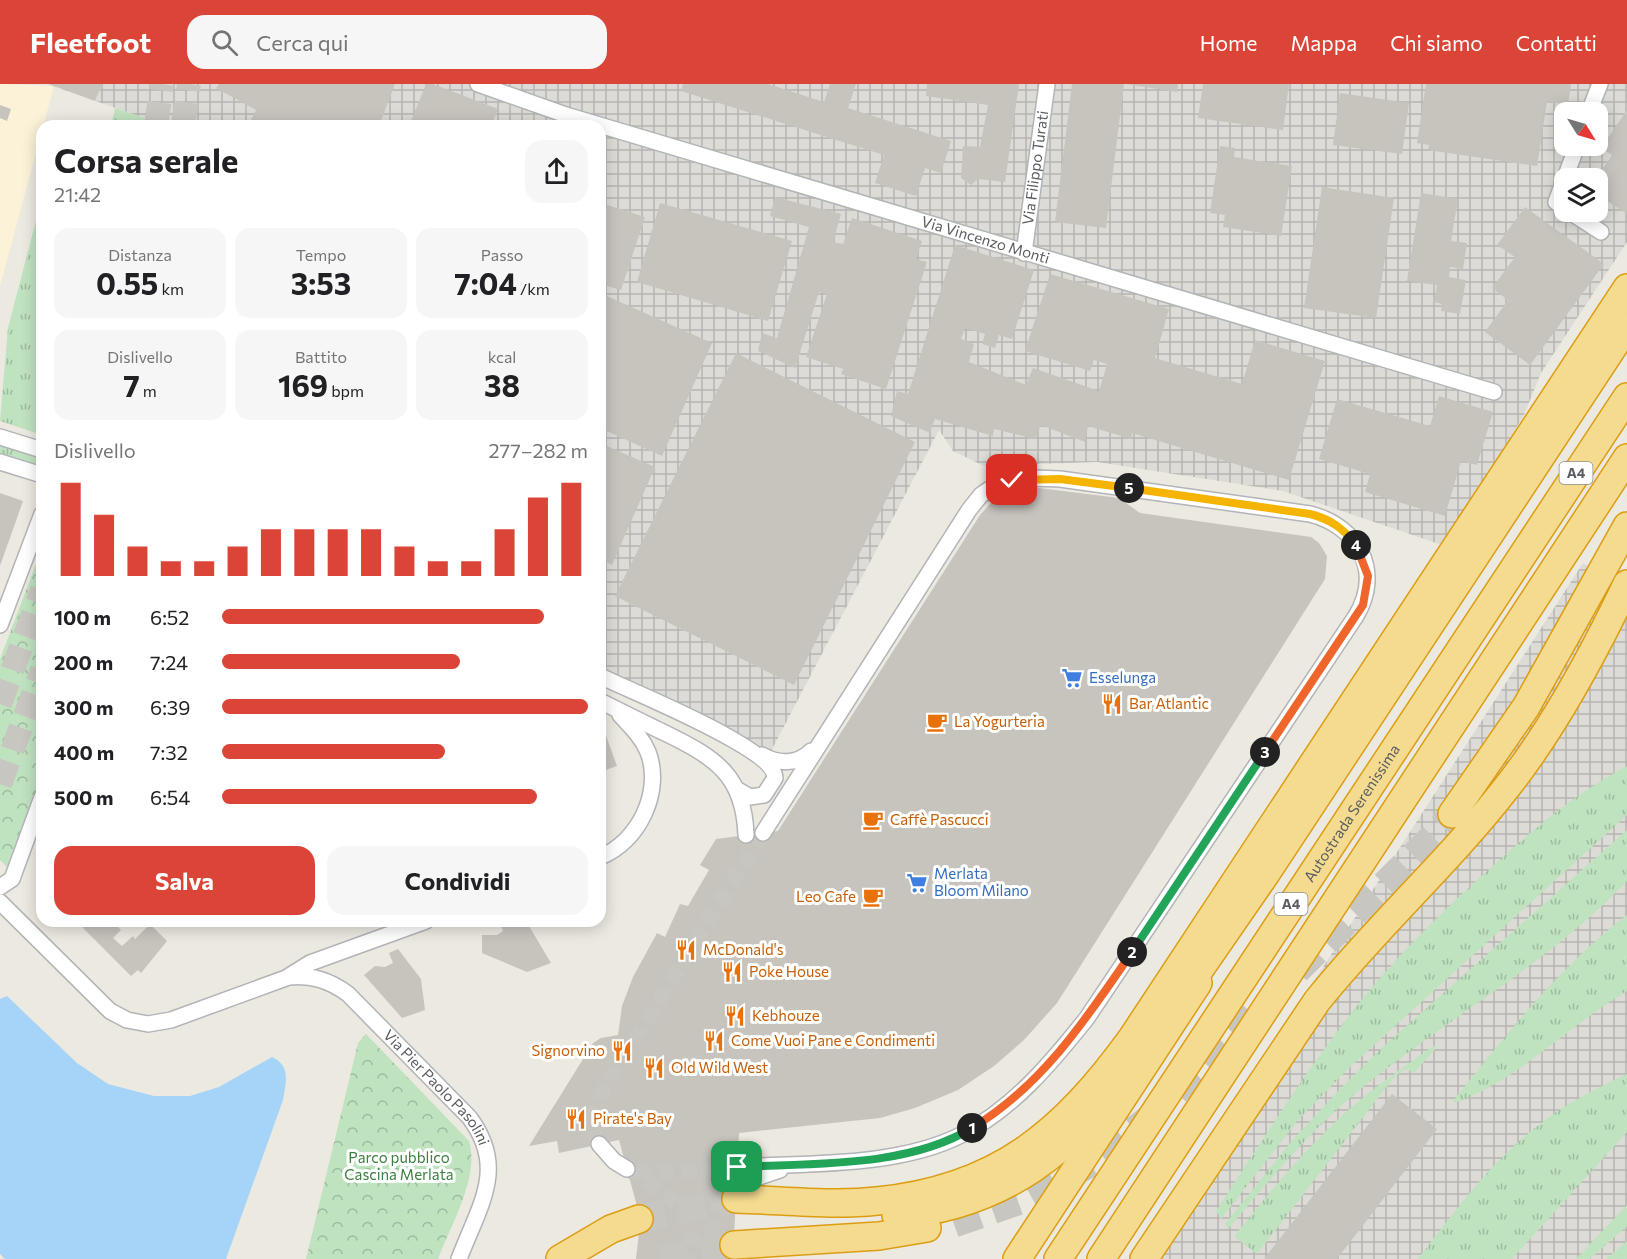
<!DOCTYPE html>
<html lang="it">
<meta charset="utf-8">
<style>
body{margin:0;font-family:Commissioner,sans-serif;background:#f6f6f6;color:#202124;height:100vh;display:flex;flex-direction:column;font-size:22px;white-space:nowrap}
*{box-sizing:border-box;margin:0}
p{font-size:20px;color:#757577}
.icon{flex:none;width:33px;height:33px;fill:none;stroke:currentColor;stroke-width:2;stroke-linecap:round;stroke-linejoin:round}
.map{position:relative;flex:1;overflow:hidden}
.panel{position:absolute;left:36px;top:36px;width:570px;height:807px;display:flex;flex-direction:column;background:#fff;border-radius:18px;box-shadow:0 3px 15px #0003}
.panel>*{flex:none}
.needle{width:39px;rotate:127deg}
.buttons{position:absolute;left:1554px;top:18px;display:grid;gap:12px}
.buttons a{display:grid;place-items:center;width:54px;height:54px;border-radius:12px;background:#fff;box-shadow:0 3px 15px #0003;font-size:30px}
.pin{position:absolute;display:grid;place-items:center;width:51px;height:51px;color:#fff;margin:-26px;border-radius:12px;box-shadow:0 3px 9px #0006}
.km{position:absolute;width:30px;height:30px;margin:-15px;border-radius:50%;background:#222;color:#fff;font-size:16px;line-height:30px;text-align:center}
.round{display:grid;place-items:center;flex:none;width:63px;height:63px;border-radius:18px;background:#f6f6f6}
.summary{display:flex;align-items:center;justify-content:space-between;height:102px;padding:0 18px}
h1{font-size:33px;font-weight:700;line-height:45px}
.metrics{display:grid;grid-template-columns:repeat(3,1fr);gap:9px;height:102px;padding:6px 18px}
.metrics div{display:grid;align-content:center;border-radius:15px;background:#f6f6f6;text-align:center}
.metrics b{font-size:30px;font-weight:700}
.metrics small{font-size:16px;font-weight:400}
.metrics p{font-size:16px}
.chart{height:168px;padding:12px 18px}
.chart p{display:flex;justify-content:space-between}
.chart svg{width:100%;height:108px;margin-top:6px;stroke:#db4538;stroke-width:6}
.primary-button{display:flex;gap:12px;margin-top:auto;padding:12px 18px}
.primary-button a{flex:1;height:69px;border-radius:18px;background:#db4538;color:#fff;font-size:24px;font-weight:700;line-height:69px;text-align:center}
.primary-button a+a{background:#f6f6f6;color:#202124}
ul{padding:0 18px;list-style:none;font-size:20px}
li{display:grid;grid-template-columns:96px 72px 1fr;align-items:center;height:45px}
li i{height:15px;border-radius:8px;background:#db4538}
header{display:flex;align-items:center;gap:36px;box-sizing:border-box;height:84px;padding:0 30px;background:#db4538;color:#fff}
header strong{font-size:28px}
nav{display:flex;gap:33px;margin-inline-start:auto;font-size:21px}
.search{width:420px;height:54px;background:#f6f6f6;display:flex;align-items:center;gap:15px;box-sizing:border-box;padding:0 21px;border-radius:18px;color:#757577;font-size:22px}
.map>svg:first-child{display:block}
.commercial{fill:#fbf2d7}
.industrial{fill:url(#industrial-grid);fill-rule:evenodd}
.grass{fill:url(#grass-tufts)}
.park{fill:url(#park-crowns)}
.water{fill:#a5d4f8}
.building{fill:#c7c4be}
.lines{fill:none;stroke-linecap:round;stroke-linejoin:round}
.minor-tunnel{stroke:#c8c6c1;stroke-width:15;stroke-dasharray:15 8;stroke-linecap:butt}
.trunk-tunnel{stroke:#c8c6c1;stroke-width:24;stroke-dasharray:24 12;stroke-linecap:butt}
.motorway-tunnel{stroke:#c8c6c1;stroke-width:27;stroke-dasharray:27 14;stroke-linecap:butt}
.minor-casing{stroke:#b2b4b8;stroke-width:18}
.motorway-casing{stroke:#dc9d11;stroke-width:30}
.minor{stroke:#fff;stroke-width:15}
.motorway{stroke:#f4db90;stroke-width:27}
.split-1-casing{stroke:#fff;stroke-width:12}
.split-2-casing{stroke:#fff;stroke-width:12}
.split-3-casing{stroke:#fff;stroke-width:12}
.split-4-casing{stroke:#fff;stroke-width:12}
.split-5-casing{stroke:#fff;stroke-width:12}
.split-6-casing{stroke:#fff;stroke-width:12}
.split-1{stroke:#22a559;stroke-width:8}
.split-2{stroke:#f0652b;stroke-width:8}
.split-3{stroke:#22a559;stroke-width:8}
.split-4{stroke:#f0652b;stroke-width:8}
.split-5{stroke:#f5b400;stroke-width:8}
.split-6{stroke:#f5b400;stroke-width:8}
.labels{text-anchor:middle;stroke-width:6;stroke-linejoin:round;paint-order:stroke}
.shield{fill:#fff;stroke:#8c8e90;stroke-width:1.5}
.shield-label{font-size:14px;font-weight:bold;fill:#5a5d61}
.street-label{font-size:15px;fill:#5a5d61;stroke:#fff}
.shop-label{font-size:15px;fill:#366cbe;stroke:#fff;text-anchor:start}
.food-label{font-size:15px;fill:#c56008;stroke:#fff;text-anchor:start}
.park-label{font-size:15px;fill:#3a803e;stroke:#fff}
</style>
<header>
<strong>Fleetfoot</strong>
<div class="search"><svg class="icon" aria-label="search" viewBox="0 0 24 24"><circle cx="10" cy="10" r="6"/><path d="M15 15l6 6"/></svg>Cerca qui</div>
<nav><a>Home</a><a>Mappa</a><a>Chi siamo</a><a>Contatti</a></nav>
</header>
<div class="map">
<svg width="1627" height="1175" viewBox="0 0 1627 1175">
<defs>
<pattern id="industrial-grid" width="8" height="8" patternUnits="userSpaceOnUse" patternTransform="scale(1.5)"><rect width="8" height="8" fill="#dddbd6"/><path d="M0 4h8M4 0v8" fill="none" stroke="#b6b5b1"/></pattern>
<pattern id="grass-tufts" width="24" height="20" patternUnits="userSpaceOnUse" patternTransform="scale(1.5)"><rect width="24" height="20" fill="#bfe2bf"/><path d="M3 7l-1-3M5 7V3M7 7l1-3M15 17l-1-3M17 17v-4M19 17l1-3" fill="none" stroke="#9eba9f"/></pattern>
<pattern id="park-crowns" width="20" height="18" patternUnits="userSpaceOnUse" patternTransform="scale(1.5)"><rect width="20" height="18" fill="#bfe2bf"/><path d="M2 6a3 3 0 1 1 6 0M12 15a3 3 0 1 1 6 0" fill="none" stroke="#9eba9f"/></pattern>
</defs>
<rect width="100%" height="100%" fill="#ece9e1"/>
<!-- commercial -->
<path class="commercial" d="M0,0l54,2 -54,200z"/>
<!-- industrial -->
<path class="industrial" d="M47,0h1580v158l-86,131 -17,42 -79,131 -162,-55 -186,-29 -113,4 -31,-15 -14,-21 -171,327 -168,-87v-544h-433zM1564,28h34v34h-34zM1564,94h34v34h-34z
M1583,479l44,26v670h-479l125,-214z"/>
<!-- grass -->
<path class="grass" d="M115,24l52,18h-56z
M39,125l3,1v225l-42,-14 8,-93z
M0,361l42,13v9l-42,-13z
M1627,682v49l-276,251 -53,54 -77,99 -5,-8c42,-64 83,-130 130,-191 44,-58 96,-109 150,-157 41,-37 82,-71 131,-97z
M1627,746v51c-75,79 -169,131 -254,198 -56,43 -99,96 -145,150l-3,-5 66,-82 50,-54 45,-44z
M1627,831v76c-61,36 -104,86 -172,112l-2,-2c54,-67 105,-133 174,-186z
M1435,961l1,3 -22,25 -8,-4 -11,7 -138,178 -21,-16 -1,-3c30,-37 60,-74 94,-107 32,-32 69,-57 106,-83z
M1627,990v58l-115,127h-94c37,-48 73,-98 122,-135 26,-21 57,-36 87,-50z
M1627,1121v21l-37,33h-14z
M1627,1157v18h-21z"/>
<!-- park -->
<path class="park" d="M42,464v227l-35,92 -7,-7v-201z
M366,950l103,107c11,35 -18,84 -31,118h-132l52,-216z"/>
<!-- water -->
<path class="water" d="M7,912l70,67 31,21 46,12h36l29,-9 53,-30c19,9 14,24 11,43l-57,159h-221l-5,-5v-255z"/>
<!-- building -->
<path class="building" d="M49,0h53l-7,17z
M219,0h176l-16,42h-131l8,-16 -40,-22z
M426,0h7l65,25 -7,17h-82z
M683,0h85l56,18 6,-18h26l-8,24 103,33 -10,32 -16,-5 -9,28 -41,-13 9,-28 -203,-64z
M927,0h92l-14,98 -27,-3 -7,6 -10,-7 2,-32 17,1 8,-42 -62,-9z
M1072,0h52l-18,144 -51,-6z
M1126,0h52l-1,8z
M1203,0h86l-6,46 -85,-12z
M1426,0h145l-3,20 -21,-2 -10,64 -109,-16 1,-5 -12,-2z
M1340,9l69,10 -7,51 -69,-9z
M0,21l11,4 -4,12 -7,-3z
M1627,26v104l-29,-19 -2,-17 16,-23 -11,-7z
M531,36l14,6h-16z
M1220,62l15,2 -1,9 58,9 -11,70 -58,-9 2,-12 -15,-2z
M1322,103l72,11 -18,120 -72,-10z
M1421,109l37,6 -7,42 16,2 -4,26 -13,-2 -1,10 17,3 -6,34 -19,-3 1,-7 -8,-2 3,-17 -30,-4z
M775,113l66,17 -8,28 10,2 9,-26 70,23 -6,18 11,3 -41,127 -45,-15 2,-5 -37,-12 21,-63 -8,-2 -24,76 -37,-17 4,-18 15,5 32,-111 -39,-11z
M601,119l44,14 -24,73 -21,-6z
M660,119l132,38 -24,80 -131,-39z
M1525,123l79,57 -74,101 -45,-33 23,-32 -16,-12 23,-31 -18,-12z
M955,161l79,25 -22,69 -13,-4 -4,13 -13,-4 3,-10 -20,-6 -4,11 13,5 -5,18 57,23 7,-17 66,23 8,-27 -13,-4 -4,11 -65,-20 25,-77 119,35 -14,49 87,26 13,-44 70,21 -36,119 -157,-47 -1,6 -43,-13 -3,16 -44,-17 -6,14 -41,-10 -1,7 -58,-17 -5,14 -39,-17 6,-25 11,3z
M600,209l112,50 -50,113 -62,-28z
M736,269l179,89 -121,243 -179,-89z
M1439,312l54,16 -16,53 -16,-4 -16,55 -80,-24 5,-18 -51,-15 18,-60 93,27z
M600,359l55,24 -43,98 -12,-6z
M1031,403l88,11 21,15 171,24 8,6 8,13 -2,23 -268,424 -33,37 -30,26 -36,24 -43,18 -35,10 -141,15 -6,126h-97l4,-35 -3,-18 -18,-66 -60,13 -2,-12 -28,5 64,-103 8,-5 17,-3 4,-29 11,-29 24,-44 8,4 15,-33 8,2 21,-36 -9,-5 16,-26 62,-8 202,-316 11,-12 14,-9z
M0,409l23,8 -23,65z
M600,635l17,47 -17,6z
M76,837h36l9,9 -8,8 9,8 11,-10 2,3 15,-15 17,17 -26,32 -3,-3 -7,6z
M499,837h27l25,42 -24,9 -45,-19v-18h15l6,-4z
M398,865l23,30 4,31 -23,8 -38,-43 11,-9 10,1 8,-4 -4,-10z
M1392,1010l45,35 -100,130h-73z"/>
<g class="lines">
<!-- minor-tunnel -->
<path class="minor-tunnel" d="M599,1060c-10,-16 -5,-33 2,-50l162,-261
M627,1085c33,19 78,45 61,90
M636,1087l15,2 86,-6
M712,1175c-1,-39 -1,-61 38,-79"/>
<!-- trunk-tunnel -->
<path class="trunk-tunnel" d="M156,42l6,-42
M183,42l6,-42
M0,620l42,-114
M0,700l42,-114"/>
<!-- motorway-tunnel -->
<path class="motorway-tunnel" d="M1297,887l136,-135 19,-22
M1176,1008l79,-79
M639,1135l97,-20
M954,1140l72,-25 66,-36 57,-45
M661,1175l73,-14"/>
<!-- minor casing -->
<g class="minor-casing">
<g id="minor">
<path id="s1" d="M478,0l88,31 928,277"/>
<path d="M1589,28l11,-28"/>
<path d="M1565,94l12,-32"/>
<path d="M1564,96l-8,22 8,6"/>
<path d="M1570,128l31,20"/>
<path id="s2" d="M1024,169l23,-169"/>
<path d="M0,353l42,13"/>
<path d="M0,378l42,13"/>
<path d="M0,541l42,-111"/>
<path d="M600,592c30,15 175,72 175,102l-11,17 -14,2 -12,-7"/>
<path d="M600,617c22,11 44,22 67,33 49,24 77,42 79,101"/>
<path d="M762,671c16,9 35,10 49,-4"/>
<path d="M600,773c39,-15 63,-66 48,-105 -6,-15 -18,-26 -28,-37"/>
<path d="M0,803l12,-8 30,-82"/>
<path d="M0,818l110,109 17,9 21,4 23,-4 115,-42 24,-15 116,-42"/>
<path id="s3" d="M289,893c23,-2 40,3 59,17l121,123c39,51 10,89 -10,142"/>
<path d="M599,1060l15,17 13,8"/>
<path d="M737,1083c71,-4 161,0 224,-32 52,-26 91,-73 126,-117l269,-402c27,-45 2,-90 -46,-102l-250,-35 -26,-1 -22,2 -18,6 -13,9 -12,15 -206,323"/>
<path d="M750,1096l30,-10"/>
</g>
</g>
<!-- motorway casing -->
<g class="motorway-casing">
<g id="motorway">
<path d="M1452,730l74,-107 101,-181"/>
<path d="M1182,911l83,-120 362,-549"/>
<path d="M736,1115c46,1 95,7 141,2 121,-12 186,-68 255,-163l495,-750"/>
<path d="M896,1131c106,-8 178,-65 237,-149"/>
<path d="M734,1161l145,-9 48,-8"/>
<path d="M560,1175l51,-30 28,-10"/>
<path d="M1017,1175l181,-276"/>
<path id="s4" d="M1058,1175l569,-862"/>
<path d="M1101,1175l526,-801"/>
<path d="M1144,1175l173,-258c59,-74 131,-138 190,-214 46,-58 88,-136 120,-203"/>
</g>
</g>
<!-- minor -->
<use href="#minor" class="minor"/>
<!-- motorway -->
<use href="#motorway" class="motorway"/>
</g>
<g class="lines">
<!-- split-1 casing -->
<g class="split-1-casing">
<path id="split-1" d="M737,1083c75,-4 170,1 235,-39"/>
</g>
<!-- split-2 casing -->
<g class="split-2-casing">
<path id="split-2" d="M972,1044c70,-42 115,-110 160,-176"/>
</g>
<!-- split-3 casing -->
<g class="split-3-casing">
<path id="split-3" d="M1132,868l133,-200"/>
</g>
<!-- split-4 casing -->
<g class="split-4-casing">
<path id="split-4" d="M1265,668l98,-147 5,-29 -12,-31"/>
</g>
<!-- split-5 casing -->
<g class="split-5-casing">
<path id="split-5" d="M1129,404l181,26c20,5 33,14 46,31"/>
</g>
<!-- split-6 casing -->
<g class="split-6-casing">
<path id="split-6" d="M1012,396l48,-1 69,9"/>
</g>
<!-- split-1 -->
<use href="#split-1" class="split-1"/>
<!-- split-2 -->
<use href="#split-2" class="split-2"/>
<!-- split-3 -->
<use href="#split-3" class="split-3"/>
<!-- split-4 -->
<use href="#split-4" class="split-4"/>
<!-- split-5 -->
<use href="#split-5" class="split-5"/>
<!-- split-6 -->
<use href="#split-6" class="split-6"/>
</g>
<!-- icons -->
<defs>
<g id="supermarket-bare" transform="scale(1.62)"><path d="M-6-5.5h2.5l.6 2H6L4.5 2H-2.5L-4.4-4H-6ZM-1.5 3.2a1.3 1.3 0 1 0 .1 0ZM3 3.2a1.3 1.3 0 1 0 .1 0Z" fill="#3f7fe0" stroke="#fff" stroke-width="2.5" paint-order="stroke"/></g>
<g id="restaurant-bare" transform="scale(1.62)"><path d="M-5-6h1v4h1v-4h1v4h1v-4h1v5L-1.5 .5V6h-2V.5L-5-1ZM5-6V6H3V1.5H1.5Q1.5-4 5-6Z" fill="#e8710a" stroke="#fff" stroke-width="2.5" paint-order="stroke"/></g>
<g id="cafe-bare" transform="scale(1.62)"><path d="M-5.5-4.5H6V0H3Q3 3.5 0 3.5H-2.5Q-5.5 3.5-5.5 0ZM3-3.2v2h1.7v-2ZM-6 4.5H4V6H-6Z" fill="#e8710a" stroke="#fff" stroke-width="2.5" paint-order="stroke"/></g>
</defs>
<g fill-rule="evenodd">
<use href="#supermarket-bare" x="1072" y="594"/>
<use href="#restaurant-bare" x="1112" y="620"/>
<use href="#cafe-bare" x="937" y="638"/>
<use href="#cafe-bare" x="873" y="736"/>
<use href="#supermarket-bare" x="917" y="799"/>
<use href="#cafe-bare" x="873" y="813"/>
<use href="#restaurant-bare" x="686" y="866"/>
<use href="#restaurant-bare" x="732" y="888"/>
<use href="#restaurant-bare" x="735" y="932"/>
<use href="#restaurant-bare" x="714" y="957"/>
<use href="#restaurant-bare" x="622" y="967"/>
<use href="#restaurant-bare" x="654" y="984"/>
<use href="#restaurant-bare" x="576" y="1035"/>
</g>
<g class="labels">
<!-- shield labels -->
<g class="shield">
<rect x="1559.5" y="378" width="33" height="22" rx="4.5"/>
<rect x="1274.5" y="809" width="33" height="22" rx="4.5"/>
</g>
<g class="shield-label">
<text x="1576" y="394">A4</text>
<text x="1291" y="825">A4</text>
</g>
<!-- street labels -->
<g class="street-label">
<text dy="5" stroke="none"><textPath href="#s2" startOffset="86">Via Filippo Turati</textPath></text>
<text dy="5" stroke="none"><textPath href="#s1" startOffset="531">Via Vincenzo Monti</textPath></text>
<text dy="5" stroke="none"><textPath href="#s4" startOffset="534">Autostrada Serenissima</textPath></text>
<text dy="5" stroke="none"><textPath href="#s3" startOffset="192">Via Pier Paolo Pasolini</textPath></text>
</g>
<!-- shop labels -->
<g class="shop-label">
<text x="1089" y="599">Esselunga</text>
<text x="934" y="795">Merlata<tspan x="934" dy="17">Bloom Milano</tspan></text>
</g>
<!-- food labels -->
<g class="food-label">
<text x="1129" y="625">Bar Atlantic</text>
<text x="954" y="643">La Yogurteria</text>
<text x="890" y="741">Caffè Pascucci</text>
<text x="856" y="818" text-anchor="end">Leo Cafe</text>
<text x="703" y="871">McDonald's</text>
<text x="749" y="893">Poke House</text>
<text x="752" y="937">Kebhouze</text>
<text x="731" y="962">Come Vuoi Pane e Condimenti</text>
<text x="605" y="972" text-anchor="end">Signorvino</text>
<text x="671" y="989">Old Wild West</text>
<text x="593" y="1040">Pirate's Bay</text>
</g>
<!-- park labels -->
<g class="park-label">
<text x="399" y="1079">Parco pubblico<tspan x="399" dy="17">Cascina Merlata</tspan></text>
</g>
</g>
</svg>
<div class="buttons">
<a><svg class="needle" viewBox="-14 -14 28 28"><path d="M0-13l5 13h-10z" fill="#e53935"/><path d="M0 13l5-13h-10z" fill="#757577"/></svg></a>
<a><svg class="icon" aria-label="layers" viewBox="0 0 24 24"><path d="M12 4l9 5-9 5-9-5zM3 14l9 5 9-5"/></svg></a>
</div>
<div class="pin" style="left:737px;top:1083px;background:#1e9e55"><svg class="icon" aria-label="arrive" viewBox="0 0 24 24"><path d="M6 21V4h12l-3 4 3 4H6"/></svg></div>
<div class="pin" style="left:1012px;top:396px;background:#d93025"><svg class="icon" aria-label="check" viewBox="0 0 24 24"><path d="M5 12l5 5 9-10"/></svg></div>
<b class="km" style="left:972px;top:1044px">1</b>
<b class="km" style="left:1132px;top:868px">2</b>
<b class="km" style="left:1265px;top:668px">3</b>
<b class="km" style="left:1356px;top:461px">4</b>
<b class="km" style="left:1129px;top:404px">5</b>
<section class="panel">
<div class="summary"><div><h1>Corsa serale</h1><p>21:42</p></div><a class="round"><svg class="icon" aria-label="share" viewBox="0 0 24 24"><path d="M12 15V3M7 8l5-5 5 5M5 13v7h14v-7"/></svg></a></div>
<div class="metrics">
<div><p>Distanza</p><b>0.55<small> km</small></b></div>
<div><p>Tempo</p><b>3:53</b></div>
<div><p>Passo</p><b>7:04<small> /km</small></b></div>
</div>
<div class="metrics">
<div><p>Dislivello</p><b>7<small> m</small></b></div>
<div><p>Battito</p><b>169<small> bpm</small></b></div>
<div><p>kcal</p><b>38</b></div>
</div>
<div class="chart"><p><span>Dislivello</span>277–282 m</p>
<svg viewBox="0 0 160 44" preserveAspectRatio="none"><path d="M5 44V6M15 44V19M25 44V32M35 44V38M45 44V38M55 44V32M65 44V25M75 44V25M85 44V25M95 44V25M105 44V32M115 44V38M125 44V38M135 44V25M145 44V12M155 44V6"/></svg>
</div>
<ul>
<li><b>100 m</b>6:52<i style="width:88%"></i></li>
<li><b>200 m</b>7:24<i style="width:65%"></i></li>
<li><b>300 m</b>6:39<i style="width:100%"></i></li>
<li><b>400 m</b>7:32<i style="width:61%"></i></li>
<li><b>500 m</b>6:54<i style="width:86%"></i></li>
</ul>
<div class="primary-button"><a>Salva</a><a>Condividi</a></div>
</section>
</div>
